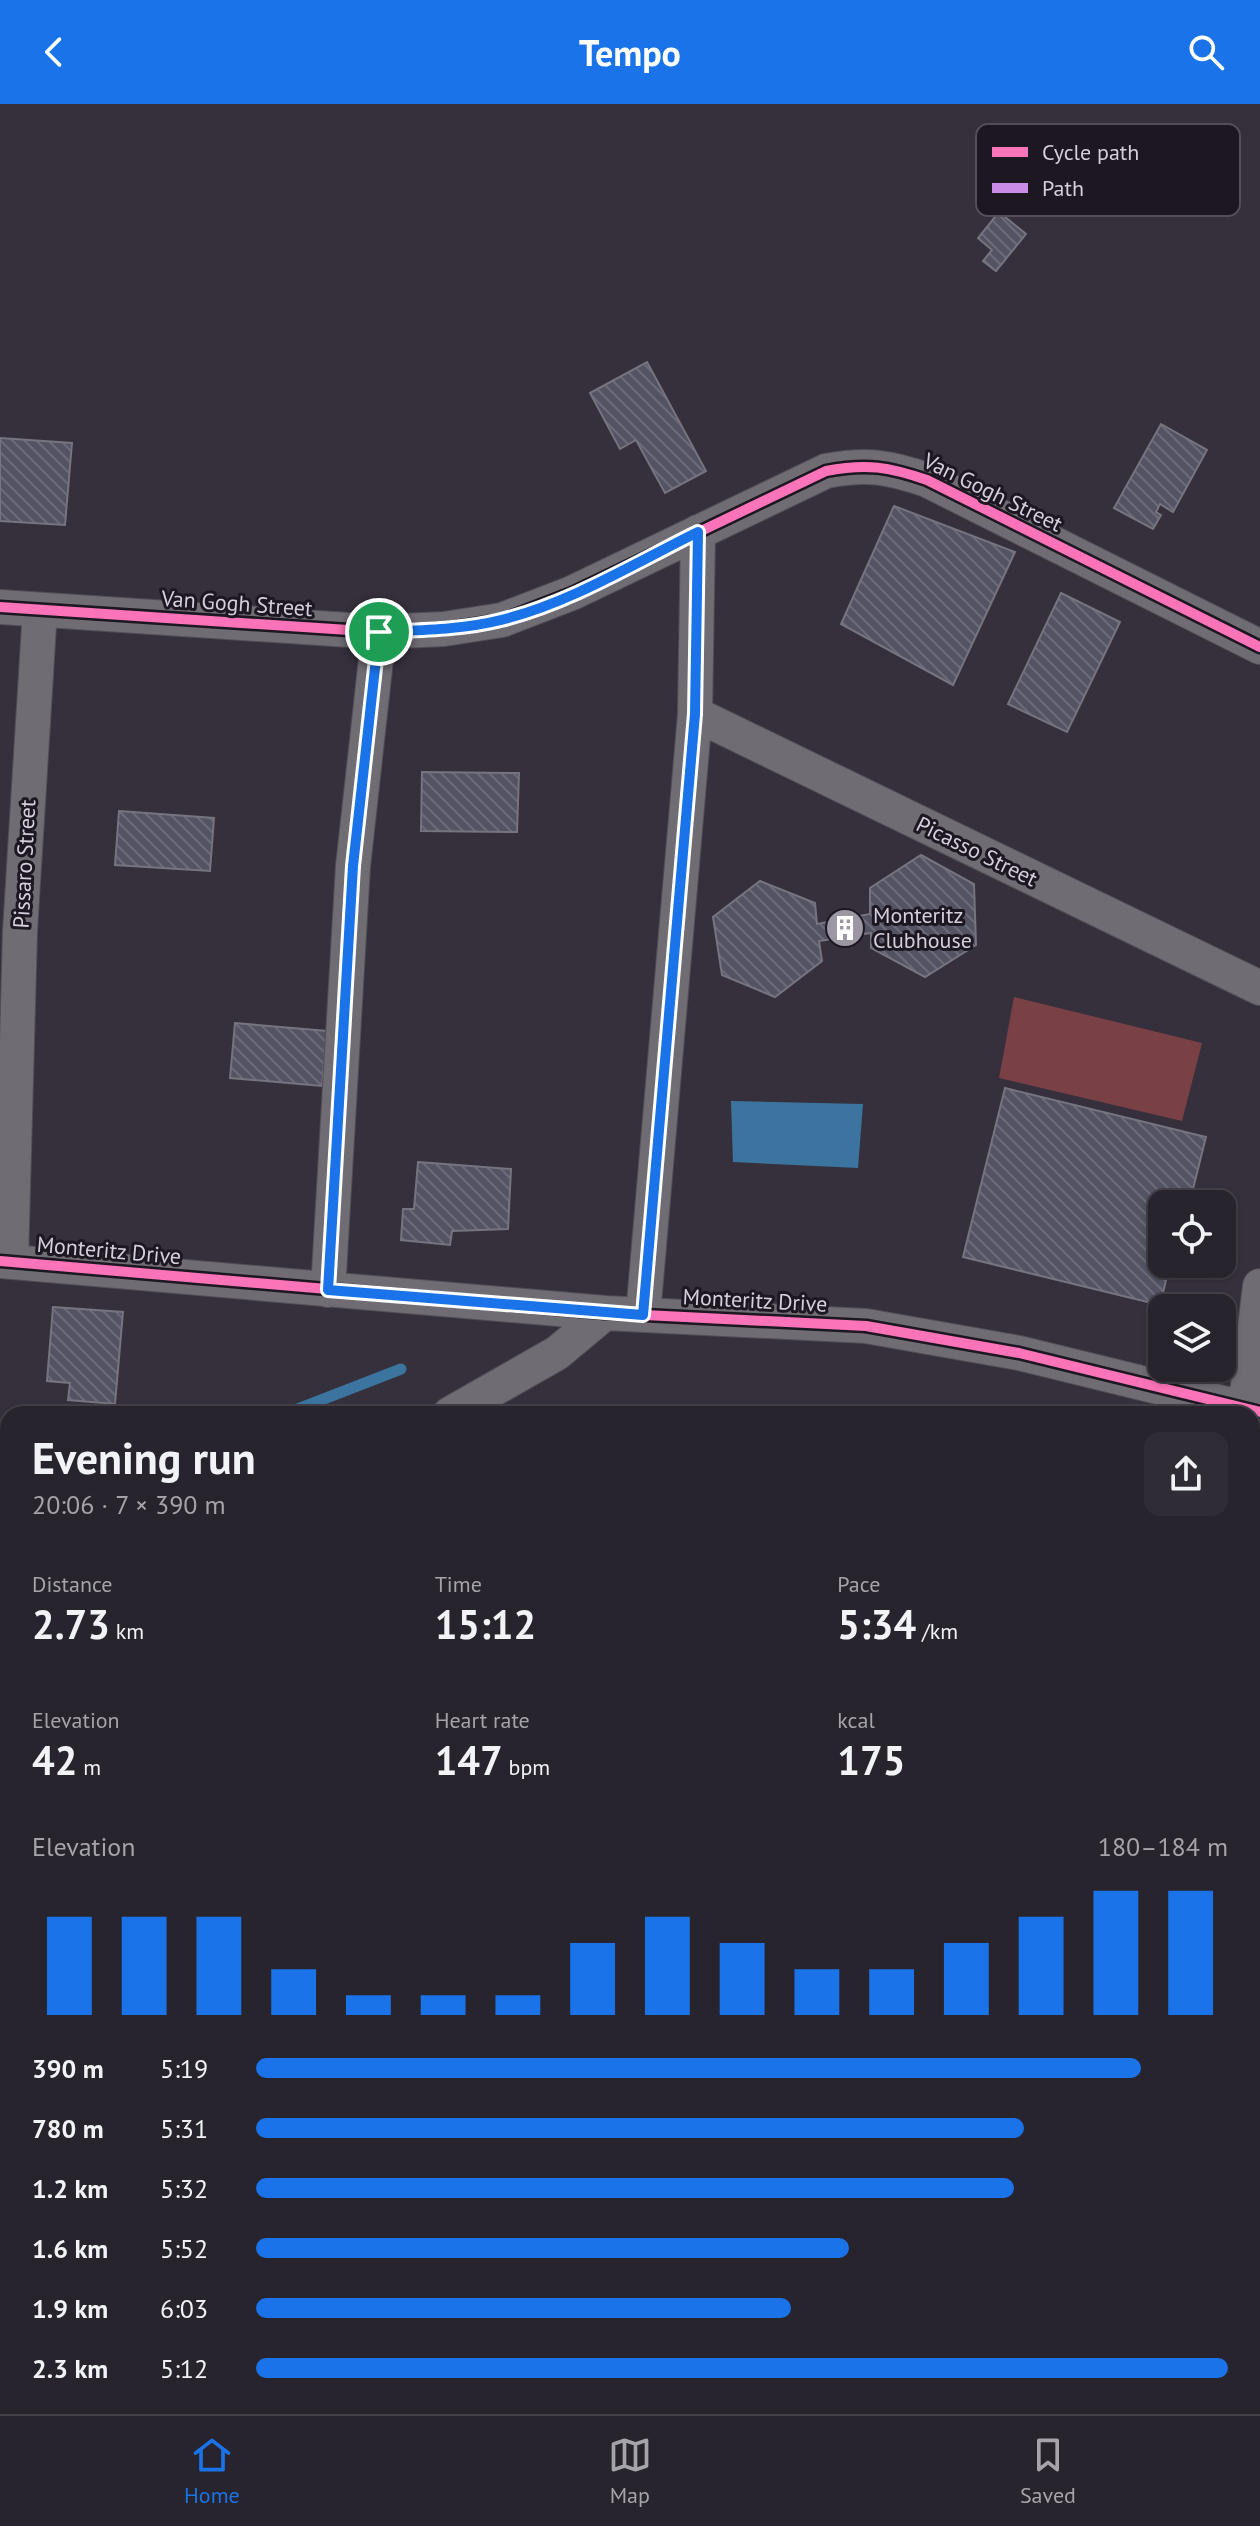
<!DOCTYPE html>
<meta charset="utf-8">
<style>
body{margin:0;font-family:"PT Sans",sans-serif;background:#302c35;color:#f1f3f6;height:100vh;display:flex;flex-direction:column;font-size:30px;white-space:nowrap}
*{box-sizing:border-box;margin:0}
p{font-size:26px;color:#a5a4aa}
.icon{flex:none;width:44px;height:44px;fill:none;stroke:currentColor;stroke-width:2;stroke-linecap:round;stroke-linejoin:round}
.map{position:relative;flex:1;overflow:hidden}
.drawer{position:absolute;left:0px;top:1302px;width:1260px;height:1008px;display:flex;flex-direction:column;background:#28242d;border-radius:24px 24px 0 0;box-shadow:0 2px 6px #0004,0 0 0 2px #444149}
.drawer>*{flex:none}
.buttons{position:absolute;left:1148px;top:1086px;display:grid;gap:16px}
.buttons a{display:grid;place-items:center;width:88px;height:88px;border-radius:16px;background:#28242d;box-shadow:0 2px 6px #0004,0 0 0 2px #444149;font-size:40px}
.pin{position:absolute;display:grid;place-items:center;width:68px;height:68px;color:#fff;margin:-34px;border:4px solid #fff;border-radius:50%;box-shadow:0 2px 8px #0007}
.round{display:grid;place-items:center;flex:none;width:84px;height:84px;border-radius:16px;background:#302c35}
.overview{display:flex;align-items:center;justify-content:space-between;height:136px;padding:0 32px}
h1{font-size:44px;font-weight:700;line-height:60px}
.figures{display:grid;grid-template-columns:repeat(3,1fr);gap:12px;height:136px;padding:8px 32px}
.figures div{display:grid;align-content:center}
.figures b{font-size:40px;font-weight:700}
.figures small{font-size:22px;font-weight:400}
.figures p{font-size:22px}
.chart{height:224px;padding:16px 32px}
.chart p{display:flex;justify-content:space-between}
.chart svg{width:100%;height:144px;margin-top:8px;stroke:#1a73e8;stroke-width:6}
ul{padding:0 32px;list-style:none;font-size:26px}
li{display:grid;grid-template-columns:128px 96px 1fr;align-items:center;height:60px}
li i{height:20px;border-radius:10px;background:#1a73e8}
header{display:flex;justify-content:space-between;align-items:center;height:104px;padding:0 32px;background:#1a73e8;color:#fff;font-size:36px;font-weight:700}
.dock{display:flex;justify-content:space-around;align-items:center;height:112px;border-top:2px solid #444149;background:#28242d;font-size:22px;color:#a5a4aa}
.dock a{display:grid;justify-items:center;gap:4px}
.dock .current{color:#1a73e8}
.map>svg:first-child{display:block}
.grass{fill:#794046}
.forest{fill:url(#forest-firs)}
.water{fill:#3b759f}
.lines{fill:none;stroke-linecap:round;stroke-linejoin:round}
.stream{stroke:#3b759f;stroke-width:11}
.building{fill:url(#building-back-hatch);stroke:#75747f;stroke-width:2}
.lane-casing{stroke:#524d57;stroke-width:18}
.street-casing{stroke:#524d57;stroke-width:36}
.secondary-casing{stroke:#524d57;stroke-width:46}
.lane{stroke:#706c74;stroke-width:16}
.street{stroke:#706c74;stroke-width:34}
.secondary{stroke:#706c74;stroke-width:44}
.quiet{stroke:#ca8be6;stroke-width:8;stroke-dasharray:16 8;stroke-linecap:butt}
.cycleway-casing{stroke:#1c1720;stroke-width:15}
.cycleway{stroke:#fb73b8;stroke-width:10}
.route-casing{stroke:#fff;stroke-width:16}
.route{stroke:#1a73e8;stroke-width:10}
.labels{text-anchor:middle;stroke-width:6;stroke-linejoin:round;paint-order:stroke}
.street-label{font-size:22px;fill:#d5cedc;stroke:#1c1720}
.poi-label{font-size:22px;fill:#d5cedc;stroke:#1c1720;text-anchor:start}
.key{fill:#1c1720;stroke:#544e58;stroke-width:2}
.key-label{font-size:22px;fill:#d5cedc}
</style>
<header><svg class="icon" aria-label="back" viewBox="0 0 24 24"><path d="M15 5l-7 7 7 7"/></svg>Tempo<svg class="icon" aria-label="search" viewBox="0 0 24 24"><circle cx="10" cy="10" r="6"/><path d="M15 15l6 6"/></svg></header>
<div class="map">
<svg width="1260" height="2310" viewBox="0 0 1260 2310">
<defs>
<pattern id="forest-firs" width="22" height="20" patternUnits="userSpaceOnUse" patternTransform="scale(2)"><rect width="22" height="20" fill="#794046"/><path d="M5 1l3.5 6h-7zM16 11l3.5 6h-7z" fill="#8b5a60"/></pattern>
<pattern id="building-back-hatch" width="6" height="6" patternUnits="userSpaceOnUse" patternTransform="scale(2)"><rect width="6" height="6" fill="#545364"/><path d="M-1 5l2 2M0 0l6 6M5-1l2 2" fill="none" stroke="#6c6b7a"/></pattern>
</defs>
<rect width="100%" height="100%" fill="#36303c"/>
<!-- grass -->
<path class="grass" d="M1014,893l188,46 -20,78 -183,-43z"/>
<!-- forest -->
<path class="forest" d="M1260,2173v137h-237l13,-8h216v-125z"/>
<!-- water -->
<path class="water" d="M731,997l132,3 -5,64 -125,-6z"/>
<g class="lines">
<!-- stream -->
<path class="stream" d="M285,1310l116,-45
M0,1423l8,-2"/>
</g>
<!-- building -->
<path class="building" d="M999,108l27,22 -30,37 -13,-10 9,-11 -14,-12z
M647,258l59,109 -41,22 -29,-53 -16,9 -30,-56z
M1161,320l46,26 -34,62 -13,-8 -4,8 5,3 -8,14 -39,-21z
M0,334l72,5 -7,82 -65,-4z
M894,402l121,46 -62,133 -112,-61z
M1061,489l59,29 -53,110 -59,-28z
M422,668l97,1 -2,59 -96,-1z
M119,707l95,7 -4,53 -95,-6z
M921,751l53,29 2,61 -51,32 -54,-29v-15l-52,8 3,20 -47,36 -53,-22 -9,-58 47,-36 55,22 2,21 53,-10v-26z
M235,919l92,8 -5,55 -92,-8z
M1005,984l201,49 -15,60 14,4 -1,3h-42v60h8l-10,41 -197,-48z
M418,1058l93,7 -3,60 -56,2 -2,14 -49,-5 2,-31h11z
M53,1203l70,5 -8,92 -47,-4 2,-17 -23,-2z
M8,1893v81l-8,-17v-60z
M8,2048v31l-7,1 -1,-30z
M8,2128v42l-8,-18v-20z
M458,2302h38l-16,8h-18z"/>
<g class="lines">
<!-- lane casing -->
<g class="lane-casing">
<path id="lane" d="M227,2302l9,8
M583,2310v-8"/>
</g>
<!-- street casing -->
<g class="street-casing">
<path id="street" d="M0,503l379,25 65,-3 58,-9 70,-27 254,-122c41,-8 63,-4 101,9l333,167
M695,610l565,274
M0,1157l605,52 261,13 153,27 241,59
M11,1158l9,-331 20,-321
M328,1186l25,-424 26,-234
M643,1211l52,-601 3,-182
M450,1310l107,-61 48,-40
M1234,1310l11,-5 15,-123
M0,1488l8,-1
M0,1858l8,-3"/>
</g>
<!-- secondary casing -->
<g class="secondary-casing">
<path id="secondary" d="M1252,2141l8,-4
M934,2310l13,-8"/>
</g>
<!-- lane -->
<use href="#lane" class="lane"/>
<!-- street -->
<use href="#street" class="street"/>
<!-- secondary -->
<use href="#secondary" class="secondary"/>
<!-- quiet -->
<path class="quiet" d="M977,2310l3,-8"/>
<!-- cycleway casing -->
<g class="cycleway-casing">
<path id="cycleway" d="M0,503l379,25 65,-3 58,-9 70,-27 254,-122c41,-8 63,-4 101,9l333,167
M0,1157l605,52 261,13 153,27 241,59"/>
</g>
<!-- cycleway -->
<use href="#cycleway" class="cycleway"/>
</g>
<g class="lines">
<!-- route casing -->
<g class="route-casing">
<path id="route" d="M698,428l-3,182 -52,601 -315,-25 25,-424 26,-234c40,-2 82,-2 122,-12 69,-17 134,-57 197,-88z"/>
</g>
<!-- route -->
<use href="#route" class="route"/>
</g>
<!-- icons -->
<defs>
<g id="building-disc" transform="scale(2)"><circle r="9.5" fill="#9d97a4" stroke="#1c1720"/><path d="M-4-6H4V6H1V3H-1V6H-4ZM-2.5-4.3h1.7v1.8h-1.7ZM.8-4.3h1.7v1.8H.8ZM-2.5-1h1.7V.8h-1.7ZM.8-1h1.7V.8H.8Z" fill="#fff"/></g>
</defs>
<g fill-rule="evenodd">
<use href="#building-disc" x="845" y="824"/>
</g>
<g class="labels">
<!-- street labels -->
<g class="street-label">
<text transform="translate(993 388) rotate(26)" y="8">Van Gogh Street</text>
<text transform="translate(237 499) rotate(4)" y="8">Van Gogh Street</text>
<text transform="translate(977 747) rotate(26)" y="8">Picasso Street</text>
<text transform="translate(24 760) rotate(-87)" y="8">Pissaro Street</text>
<text transform="translate(109 1146) rotate(5)" y="8">Monteritz Drive</text>
<text transform="translate(755 1196) rotate(3)" y="8">Monteritz Drive</text>
</g>
<!-- poi labels -->
<g class="poi-label">
<text x="873" y="819">Monteritz<tspan x="873" dy="25">Clubhouse</tspan></text>
</g>
</g>
<!-- legend -->
<rect x="976" y="20" width="264" height="92" rx="12" class="key"/>
<rect x="992" y="43" width="36" height="10" fill="#fb73b8"/>
<rect x="992" y="79" width="36" height="10" fill="#ca8be6"/>
<g class="key-label">
<text x="1042" y="56">Cycle path</text>
<text x="1042" y="92">Path</text>
</g>
</svg>
<div class="buttons">
<a><svg class="icon" aria-label="locate" viewBox="0 0 24 24"><circle cx="12" cy="12" r="6"/><path d="M12 2v4M12 18v4M2 12h4M18 12h4"/></svg></a>
<a><svg class="icon" aria-label="layers" viewBox="0 0 24 24"><path d="M12 4l9 5-9 5-9-5zM3 14l9 5 9-5"/></svg></a>
</div>
<div class="pin" style="left:379px;top:528px;background:#1e9e55"><svg class="icon" aria-label="arrive" viewBox="0 0 24 24"><path d="M6 21V4h12l-3 4 3 4H6"/></svg></div>
<section class="drawer">
<div class="overview"><div><h1>Evening run</h1><p>20:06 · 7 × 390 m</p></div><a class="round"><svg class="icon" aria-label="share" viewBox="0 0 24 24"><path d="M12 15V3M7 8l5-5 5 5M5 13v7h14v-7"/></svg></a></div>
<div class="figures">
<div><p>Distance</p><b>2.73<small> km</small></b></div>
<div><p>Time</p><b>15:12</b></div>
<div><p>Pace</p><b>5:34<small> /km</small></b></div>
</div>
<div class="figures">
<div><p>Elevation</p><b>42<small> m</small></b></div>
<div><p>Heart rate</p><b>147<small> bpm</small></b></div>
<div><p>kcal</p><b>175</b></div>
</div>
<div class="chart"><p><span>Elevation</span>180–184 m</p>
<svg viewBox="0 0 160 44" preserveAspectRatio="none"><path d="M5 44V14M15 44V14M25 44V14M35 44V30M45 44V38M55 44V38M65 44V38M75 44V22M85 44V14M95 44V22M105 44V30M115 44V30M125 44V22M135 44V14M145 44V6M155 44V6"/></svg>
</div>
<ul>
<li><b>390 m</b>5:19<i style="width:91%"></i></li>
<li><b>780 m</b>5:31<i style="width:79%"></i></li>
<li><b>1.2 km</b>5:32<i style="width:78%"></i></li>
<li><b>1.6 km</b>5:52<i style="width:61%"></i></li>
<li><b>1.9 km</b>6:03<i style="width:55%"></i></li>
<li><b>2.3 km</b>5:12<i style="width:100%"></i></li>
</ul>
</section>
</div>
<nav class="dock">
<a class="current"><svg class="icon" aria-label="home" viewBox="0 0 24 24"><path d="M3 11l9-7 9 7M6 9v11h12V9"/></svg>Home</a>
<a><svg class="icon" aria-label="map" viewBox="0 0 24 24"><path d="M3 6l6-2 6 2 6-2v14l-6 2-6-2-6 2zM9 4v14M15 6v14"/></svg>Map</a>
<a><svg class="icon" aria-label="saved" viewBox="0 0 24 24"><path d="M7 4h10v16l-5-4-5 4z"/></svg>Saved</a>
</nav>
